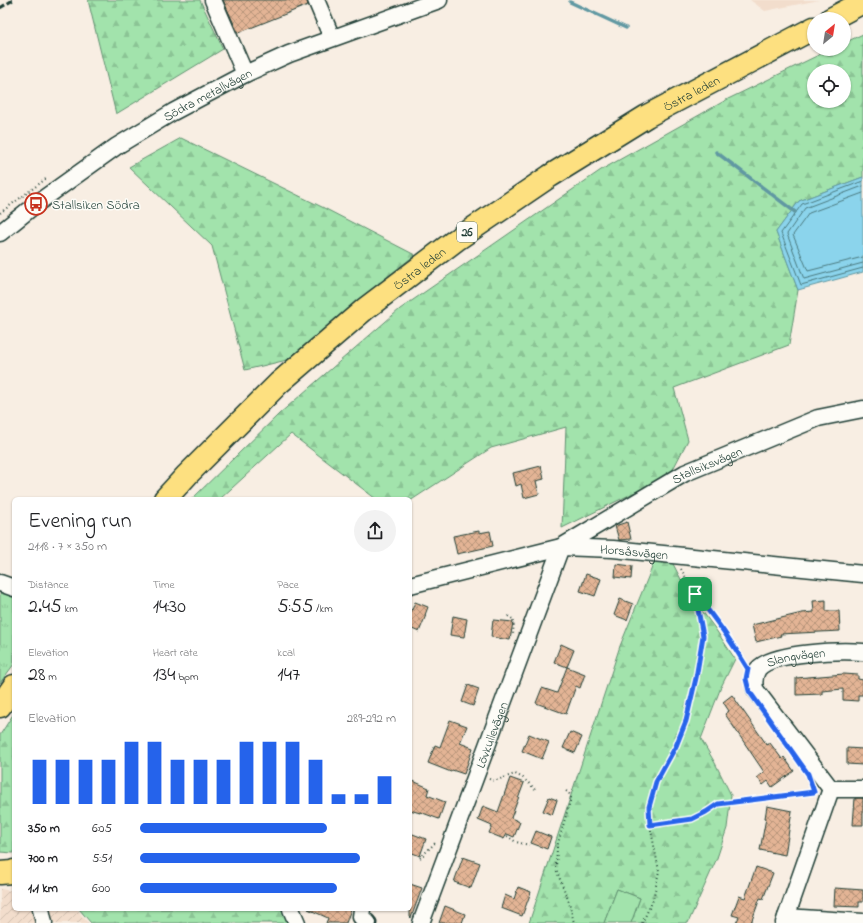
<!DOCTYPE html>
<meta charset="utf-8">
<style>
body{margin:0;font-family:"Indie Flower",sans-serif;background:#f2f2f2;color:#202124;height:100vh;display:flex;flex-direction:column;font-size:15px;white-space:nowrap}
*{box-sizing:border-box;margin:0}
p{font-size:13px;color:#757577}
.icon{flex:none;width:22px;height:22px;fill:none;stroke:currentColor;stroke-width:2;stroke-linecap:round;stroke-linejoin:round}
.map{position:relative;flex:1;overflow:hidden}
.sheet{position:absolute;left:12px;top:497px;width:400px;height:414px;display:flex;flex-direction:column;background:#fff;border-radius:6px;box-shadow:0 1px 3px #0004}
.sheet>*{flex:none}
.needle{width:26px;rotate:30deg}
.tools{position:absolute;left:807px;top:12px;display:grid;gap:8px}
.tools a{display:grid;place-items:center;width:44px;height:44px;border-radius:50%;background:#fff;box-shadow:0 1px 3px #0004;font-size:20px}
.pin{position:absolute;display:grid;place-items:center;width:34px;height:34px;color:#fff;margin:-17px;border-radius:8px;box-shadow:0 2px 6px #0006}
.round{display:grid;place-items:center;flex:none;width:42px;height:42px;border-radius:21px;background:#f2f2f2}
.headline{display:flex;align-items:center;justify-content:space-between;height:68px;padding:0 16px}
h1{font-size:22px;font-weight:600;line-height:30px}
.stats{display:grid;grid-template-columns:repeat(3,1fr);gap:6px;height:68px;padding:4px 16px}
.stats div{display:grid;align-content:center}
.stats b{font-size:20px;font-weight:600}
.stats small{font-size:11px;font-weight:400}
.stats p{font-size:11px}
.chart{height:112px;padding:8px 16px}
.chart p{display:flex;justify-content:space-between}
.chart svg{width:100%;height:72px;margin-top:4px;stroke:#2563eb;stroke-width:6}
ul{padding:0 16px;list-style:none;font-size:13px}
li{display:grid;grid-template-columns:64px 48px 1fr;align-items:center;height:30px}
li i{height:10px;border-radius:5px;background:#2563eb}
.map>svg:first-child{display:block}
.built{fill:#f2ddcc}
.industrial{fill:url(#industrial-furrows)}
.grass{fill:url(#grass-tufts);stroke:#609070}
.forest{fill:url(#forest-firs);stroke:#609070;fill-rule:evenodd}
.garden{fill:#a2e3ac;stroke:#609070}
.water{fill:#8bd4ec;stroke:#6098a2}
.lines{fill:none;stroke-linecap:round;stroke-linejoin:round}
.shore{stroke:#4a797e;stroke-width:1}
.stream{stroke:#6098a2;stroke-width:3.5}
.building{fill:url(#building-cross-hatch);stroke:#1f3d34}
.minor-casing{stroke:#1f3d34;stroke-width:19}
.highway-casing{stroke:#1f3d34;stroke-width:25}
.path{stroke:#1f3d34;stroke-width:2;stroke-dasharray:1 3;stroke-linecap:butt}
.minor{stroke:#fdfcf7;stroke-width:16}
.highway{stroke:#fde080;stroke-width:22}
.rail{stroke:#1f3d34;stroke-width:3;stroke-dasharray:6 3;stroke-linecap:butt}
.route-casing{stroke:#fff;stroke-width:8}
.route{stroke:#2563eb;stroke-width:5}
.labels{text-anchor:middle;stroke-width:3;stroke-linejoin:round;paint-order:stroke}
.shield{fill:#fdfcf7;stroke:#62766e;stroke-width:1}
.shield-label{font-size:12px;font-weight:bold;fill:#1f3d34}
.street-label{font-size:13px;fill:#1f3d34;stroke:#fdfcf7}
.poi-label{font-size:13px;fill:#1f3d34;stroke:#fdfcf7;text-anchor:start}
</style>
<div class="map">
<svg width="863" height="923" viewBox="0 0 863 923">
<defs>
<pattern id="industrial-furrows" width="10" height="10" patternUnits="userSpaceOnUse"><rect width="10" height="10" fill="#f2ddcc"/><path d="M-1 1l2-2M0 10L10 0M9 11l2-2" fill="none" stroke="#cfbfb0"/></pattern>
<pattern id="grass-tufts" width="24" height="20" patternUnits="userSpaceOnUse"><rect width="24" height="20" fill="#a2e3ac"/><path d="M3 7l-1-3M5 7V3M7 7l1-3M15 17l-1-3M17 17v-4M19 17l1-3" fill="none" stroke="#8bc495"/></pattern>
<pattern id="forest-firs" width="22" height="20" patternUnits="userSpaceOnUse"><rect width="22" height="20" fill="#a2e3ac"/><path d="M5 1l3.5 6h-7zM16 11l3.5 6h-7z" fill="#8bc495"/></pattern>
<pattern id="building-cross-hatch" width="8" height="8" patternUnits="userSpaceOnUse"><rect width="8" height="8" fill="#e3b495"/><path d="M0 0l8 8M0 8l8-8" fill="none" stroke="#b7947a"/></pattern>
</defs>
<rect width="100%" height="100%" fill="#f8eee3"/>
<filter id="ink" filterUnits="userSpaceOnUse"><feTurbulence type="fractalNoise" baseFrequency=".025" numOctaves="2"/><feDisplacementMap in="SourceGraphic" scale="8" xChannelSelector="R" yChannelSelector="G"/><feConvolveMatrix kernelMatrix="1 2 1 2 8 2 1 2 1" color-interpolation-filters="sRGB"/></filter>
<g filter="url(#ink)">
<!-- built -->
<path class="built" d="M750,0h69l-54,11z"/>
<!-- industrial -->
<path class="industrial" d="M0,889l14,2v18h63l11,14h-88z"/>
<!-- grass -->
<path class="grass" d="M0,591l14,4v69l-14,19z"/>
<!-- forest -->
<path class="forest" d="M88,0h112l23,49 -107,65z
M863,34v143l-64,24 -23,31 22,58 -9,55 -115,43 14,52 -18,35 -108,53 4,-101 -75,21 -81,53v-2h-34l-85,-65 -71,65h-28l87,-85 121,-105 201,-139 127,-71 103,-50h13v-6zM814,71h30v30h-30z
M181,138l143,70 91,47 -57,45 -71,60 -42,10 -33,-124 -83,-79z
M655,560h16l16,31 27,36 21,32 -14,28 -20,52 14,24 16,32 -4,33 -10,30 -29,65h-57l9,-25 -23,-9 -13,34h-75l91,-277z
M14,713v140h-1l-13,-1v-117z
M79,909h205l6,14h-199z"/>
<!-- garden -->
<path class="garden" d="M617,889l23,9 -9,25h-27z"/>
<!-- water -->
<path class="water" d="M863,177v95l-65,18 -22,-58 23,-31z"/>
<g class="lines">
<!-- shore -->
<path class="shore" d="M863,181l-61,23 -21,29 20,52 62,-17
M863,186l-58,22 -18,26 17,45 59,-16
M863,193l-54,20 -16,22 15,36 55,-14"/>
<!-- stream -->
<path class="stream" d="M570,2l56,26
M716,152l79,60"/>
</g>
<!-- building -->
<path class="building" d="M223,0h84l1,5 -70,28z
M541,466l3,13 -8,2 3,13 -15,4 -3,-14 -5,2 -3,-13z
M627,522l4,17 -12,1 -4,-14z
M479,531v2l11,-2 3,15 -36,8 -4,-18z
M616,564l16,2 -1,13 -16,-2z
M586,574l15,5 -6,17 -15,-5z
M620,599l13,5 -6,16 -13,-5z
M826,600v11h13l1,20 -60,3 1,2 -25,6 -4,-17 50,-12 12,-1 -1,-11z
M415,602l13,5 -3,8h1l-7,17 -9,-4v-19l2,1z
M453,616l14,3 -3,18 -14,-2z
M493,620l20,2 -3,18 -19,-3z
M561,644l13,6 -7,17 -13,-5z
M567,667l18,7 -5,14 -4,-2 -10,28 -30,-11 6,-15 15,5z
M844,674l14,1v4l5,1v15h-5v6l-15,-1v-11l-21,2v3l-26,1v-17z
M468,685l11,4 -6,17 -11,-4z
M732,695l35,50 3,-2 12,16 2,-2 10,14 -22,16 -4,-6 -5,4 -6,-8 7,-5 -39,-58 4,-3 -6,-9z
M450,720l17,6 -7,17 13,5 -9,26 -12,-4 -1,2 -23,-9 7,-18 5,2z
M570,732l12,5 -7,16 -12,-5z
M529,734l20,8 -7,17 -20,-8z
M847,748l16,1v16l-16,-1z
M510,778l14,5 -13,35 9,4 -6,15 -7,-3 -3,5 -15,-6 3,-7 -14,-6 5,-14 15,6z
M413,781l16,7 -2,7 18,7 -6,17 -19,-7v1l-10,-3v-20z
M549,797l8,3 -5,15 -9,-4z
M855,798h8v27h-10z
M767,806l25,5 -7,44 -25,-5 6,-32h-1z
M536,831l15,6 -4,12 -16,-6z
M410,833l16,6 -6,17 -10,-4z
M463,857l17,6 -9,25 -17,-6z
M756,867l17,6 -10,26 -3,-1 -9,25h-15l3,-6 -7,-2 7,-19 6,2z
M410,884l12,4 -11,30 -1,-1z
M518,887l13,5 -9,24 -21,-8 4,-13 9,4z
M835,888l28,2v12h-4v5l-25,-1z
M445,906l20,8 -3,9h-23z
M308,909h43l-5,14h-20l2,-5z"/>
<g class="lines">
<!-- minor casing -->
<g class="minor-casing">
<g id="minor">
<path d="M213,0l32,74"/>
<path d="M316,0l16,38"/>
<path id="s1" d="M0,233l36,-29 81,-58 56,-34 72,-38 44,-20 150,-54"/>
<path d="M0,583l14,5"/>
<path id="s2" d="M410,585l151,-38 52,2 250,25"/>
<path id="s3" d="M831,789l-76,-100c-1,-6 -1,-14 3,-20 14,-17 84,-19 105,-17"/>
<path d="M831,789h32"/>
<path d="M41,909l3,14"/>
<path d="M291,909l6,14"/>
<path d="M362,909l-1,8 7,6"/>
<path d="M786,917l77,5"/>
<path id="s4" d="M421,923l140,-376 124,-74 133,-55 45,-9"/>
<path d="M784,923l47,-134"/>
</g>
</g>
<!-- highway casing -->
<g class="highway-casing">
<g id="highway">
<path d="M831,19l32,-17"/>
<path id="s5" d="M165,499l22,-24 92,-92 86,-74 91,-69 94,-64 97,-60 167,-88"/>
<path d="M0,706l14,-20"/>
<path d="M0,873l12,-1 2,-1"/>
</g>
</g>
<!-- path -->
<path class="path" d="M0,213l47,-35
M681,569l14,25 24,30 26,41
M508,616l6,4 -1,15
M489,779l5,2 21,-7 8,4 12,11
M566,791l3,2 2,5 -14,49 -1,22 13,33 5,21
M650,825l43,-6 12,-7 13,-8 98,-12
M507,836l9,6 13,3
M420,858l16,-16
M642,923l11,-23 6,-29 -9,-46 -1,-18 7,-25 19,-36 11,-25 10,-43 7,-42 -8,-42"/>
<!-- minor -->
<use href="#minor" class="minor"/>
<!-- highway -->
<use href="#highway" class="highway"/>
<!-- rail -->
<path class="rail" d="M0,8l13,-8"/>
</g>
</g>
<g class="lines" filter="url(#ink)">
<!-- route casing -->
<g class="route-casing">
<path id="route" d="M695,594c20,24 37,48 53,75l-2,10 3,12 59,83 6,18 -96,12 -12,8 -14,7 -42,6 -1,-18 7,-25 20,-36 10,-25 10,-43 7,-42z"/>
</g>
<!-- route -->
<use href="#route" class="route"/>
</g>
<!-- icons -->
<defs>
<g id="bus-ring" transform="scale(1.15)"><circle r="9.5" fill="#fdfcf7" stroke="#c8321e" stroke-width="1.5"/><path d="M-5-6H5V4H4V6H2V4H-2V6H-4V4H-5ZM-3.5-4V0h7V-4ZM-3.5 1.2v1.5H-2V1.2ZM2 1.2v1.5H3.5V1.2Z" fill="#c8321e"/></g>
</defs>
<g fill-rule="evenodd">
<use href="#bus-ring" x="36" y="204"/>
</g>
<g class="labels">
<!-- shield labels -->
<rect class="shield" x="457" y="222" width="20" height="20" rx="3"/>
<g class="shield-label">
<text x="467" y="236">26</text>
</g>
<!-- street labels -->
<g class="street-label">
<text dy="5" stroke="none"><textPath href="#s5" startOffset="668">Östra leden</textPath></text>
<text dy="5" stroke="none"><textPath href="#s1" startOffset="250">Södra metallvägen</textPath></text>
<text dy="5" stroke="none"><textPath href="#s5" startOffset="344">Östra leden</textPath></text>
<text dy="5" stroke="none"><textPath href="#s4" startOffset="569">Stallsiksvägen</textPath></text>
<text dy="5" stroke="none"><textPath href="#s2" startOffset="229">Horsåsvägen</textPath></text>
<text dy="5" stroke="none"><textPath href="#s3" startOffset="187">Slangvägen</textPath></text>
<text dy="5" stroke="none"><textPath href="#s4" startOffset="201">Lövkullevägen</textPath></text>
</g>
<!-- poi labels -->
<g class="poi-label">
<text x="52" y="209">Stallsiken Södra</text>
</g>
</g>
</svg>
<div class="tools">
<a><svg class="needle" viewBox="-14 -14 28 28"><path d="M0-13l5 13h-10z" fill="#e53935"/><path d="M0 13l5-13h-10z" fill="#757577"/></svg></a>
<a><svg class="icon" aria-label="locate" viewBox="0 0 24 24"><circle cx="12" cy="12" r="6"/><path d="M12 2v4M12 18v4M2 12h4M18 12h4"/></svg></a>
</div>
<div class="pin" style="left:695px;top:594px;background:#1e9e55"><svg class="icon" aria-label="arrive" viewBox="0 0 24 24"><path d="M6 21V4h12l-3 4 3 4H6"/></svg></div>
<section class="sheet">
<div class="headline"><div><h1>Evening run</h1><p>21:18 · 7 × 350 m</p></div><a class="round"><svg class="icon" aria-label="share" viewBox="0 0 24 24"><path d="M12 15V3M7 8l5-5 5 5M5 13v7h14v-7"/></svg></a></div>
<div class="stats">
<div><p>Distance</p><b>2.45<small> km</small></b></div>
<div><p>Time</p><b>14:30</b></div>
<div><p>Pace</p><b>5:55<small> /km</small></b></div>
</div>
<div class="stats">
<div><p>Elevation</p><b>28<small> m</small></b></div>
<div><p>Heart rate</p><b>134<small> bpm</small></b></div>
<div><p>kcal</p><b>147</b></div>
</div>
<div class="chart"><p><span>Elevation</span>289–292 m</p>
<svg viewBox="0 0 160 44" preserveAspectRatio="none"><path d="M5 44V17M15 44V17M25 44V17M35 44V17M45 44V6M55 44V6M65 44V17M75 44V17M85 44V17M95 44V6M105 44V6M115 44V6M125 44V17M135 44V38M145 44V38M155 44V27"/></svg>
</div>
<ul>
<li><b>350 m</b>6:05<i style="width:73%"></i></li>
<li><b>700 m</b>5:51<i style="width:86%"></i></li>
<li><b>1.1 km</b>6:00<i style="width:77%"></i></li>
</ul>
</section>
</div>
